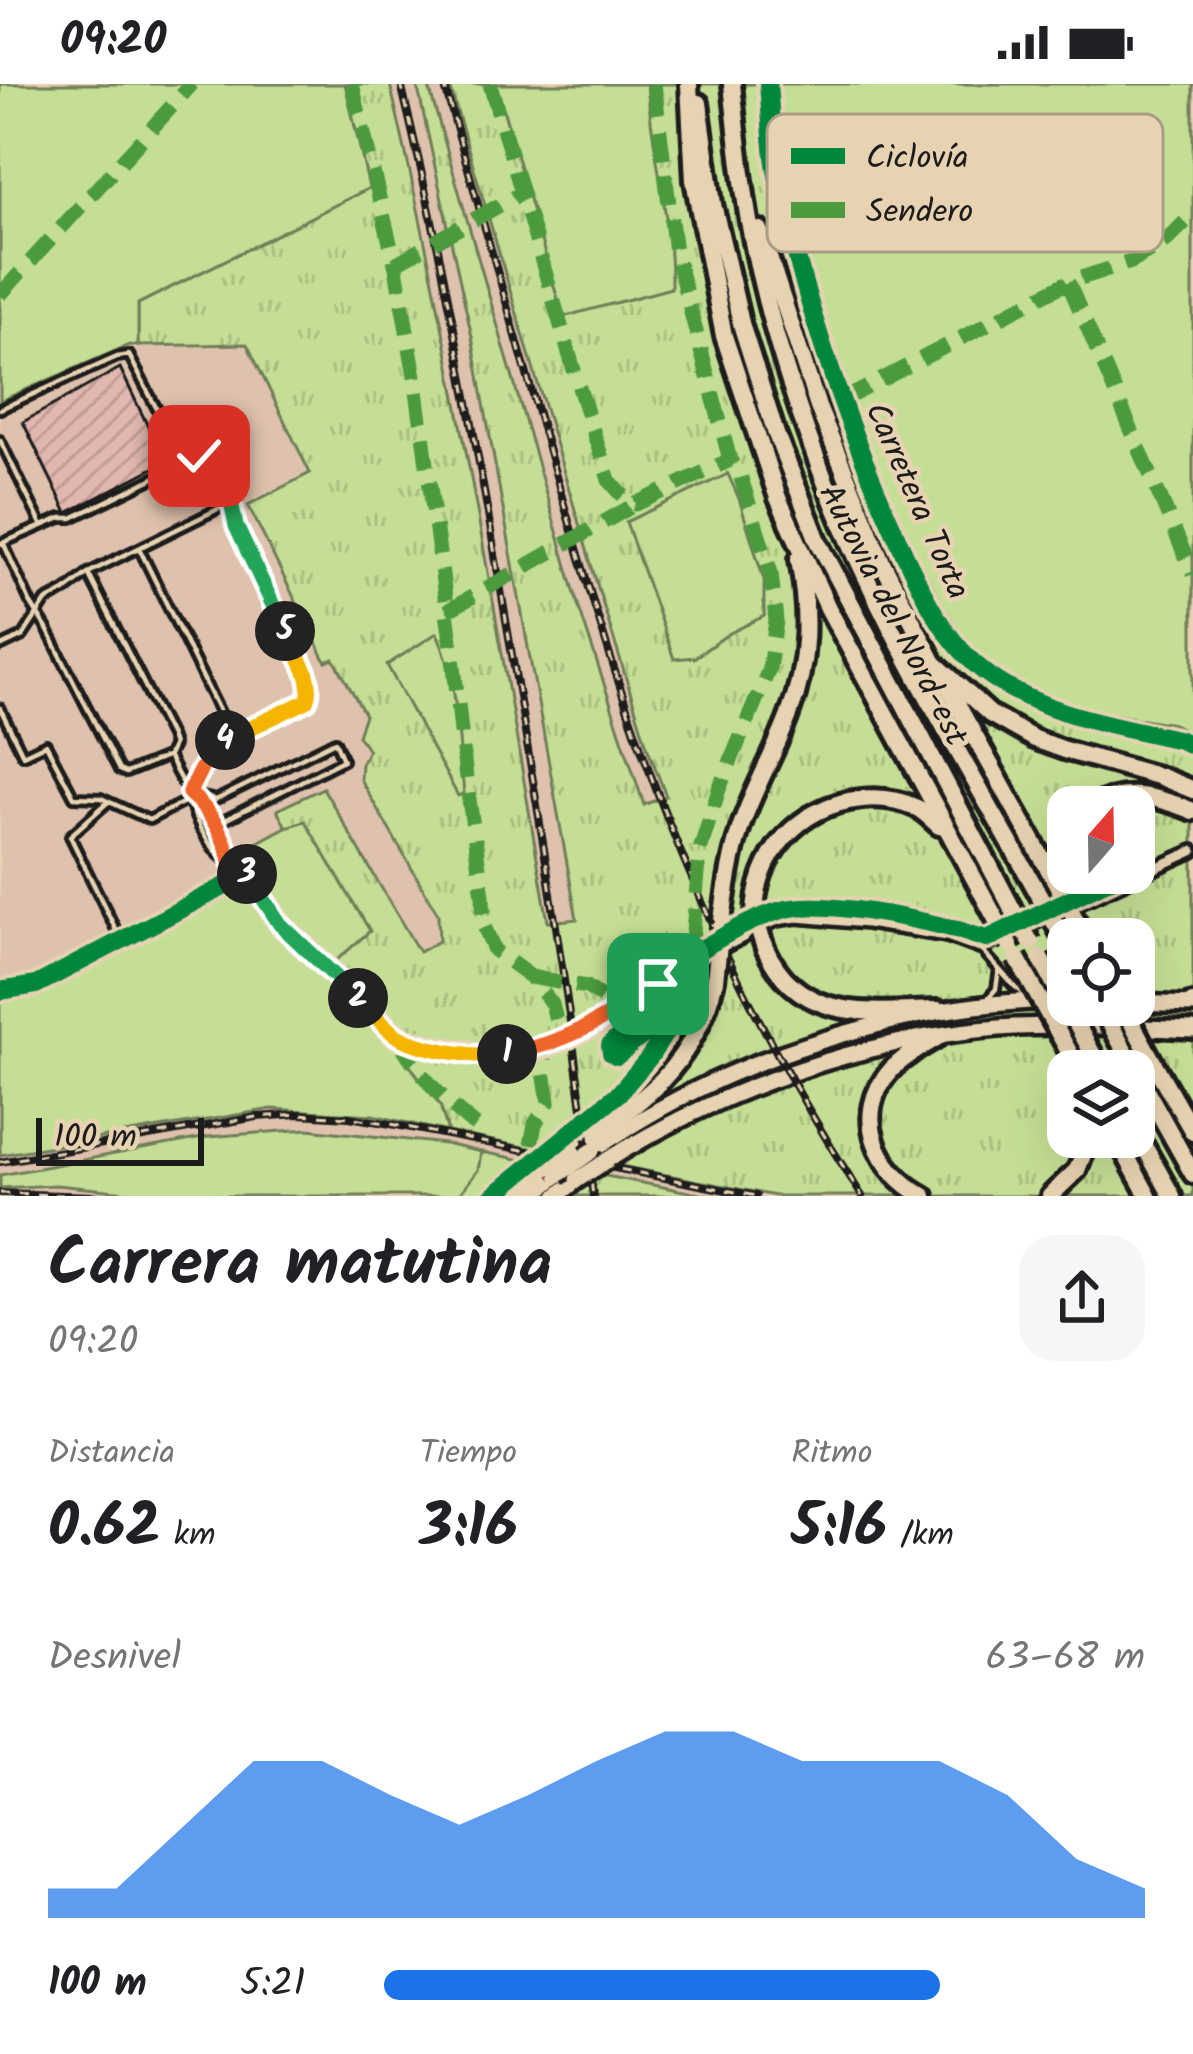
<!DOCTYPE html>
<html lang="es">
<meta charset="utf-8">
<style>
body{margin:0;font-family:Kalam,sans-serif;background:#f6f6f6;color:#202124;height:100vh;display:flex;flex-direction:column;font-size:45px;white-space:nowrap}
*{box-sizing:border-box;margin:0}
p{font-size:39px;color:#757577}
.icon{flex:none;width:66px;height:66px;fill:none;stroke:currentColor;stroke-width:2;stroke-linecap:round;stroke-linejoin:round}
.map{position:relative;height:1112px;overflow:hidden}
.drawer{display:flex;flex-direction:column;background:#fff;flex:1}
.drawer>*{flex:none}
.needle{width:78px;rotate:20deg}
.controls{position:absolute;left:1047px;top:702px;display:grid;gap:24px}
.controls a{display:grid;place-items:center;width:108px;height:108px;border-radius:24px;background:#fff;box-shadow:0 12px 48px #0002;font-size:60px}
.scale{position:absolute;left:36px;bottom:30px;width:168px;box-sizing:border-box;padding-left:12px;border:6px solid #1c1c1c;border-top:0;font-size:33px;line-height:42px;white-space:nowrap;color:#1c1c1c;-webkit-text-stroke:9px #e7d3b2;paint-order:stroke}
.pin{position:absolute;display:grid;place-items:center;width:102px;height:102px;color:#fff;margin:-51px;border-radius:24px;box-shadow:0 6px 18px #0006}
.km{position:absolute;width:60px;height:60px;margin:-30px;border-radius:50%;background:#222;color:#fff;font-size:33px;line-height:60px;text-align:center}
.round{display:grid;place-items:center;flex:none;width:126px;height:126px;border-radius:36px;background:#f6f6f6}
.head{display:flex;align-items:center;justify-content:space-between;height:204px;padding:0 48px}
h1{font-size:66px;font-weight:700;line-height:90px}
.metrics{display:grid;grid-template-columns:repeat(3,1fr);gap:18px;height:204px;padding:12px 48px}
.metrics div{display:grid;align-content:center}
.metrics b{font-size:60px;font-weight:700}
.metrics small{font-size:33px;font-weight:400}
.metrics p{font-size:33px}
.chart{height:336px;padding:24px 48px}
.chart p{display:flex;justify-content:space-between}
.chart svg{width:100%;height:216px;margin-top:12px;fill:#1a73e8;opacity:.7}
ul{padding:0 48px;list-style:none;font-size:39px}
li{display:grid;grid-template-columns:192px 144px 1fr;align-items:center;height:90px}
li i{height:30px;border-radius:15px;background:#1a73e8}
.status{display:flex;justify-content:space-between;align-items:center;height:84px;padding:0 60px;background:#fff;direction:ltr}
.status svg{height:33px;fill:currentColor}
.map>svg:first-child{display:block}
.built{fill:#dfc2ad}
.grass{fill:url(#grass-tufts);stroke:#707e58;stroke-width:3;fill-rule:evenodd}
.garden{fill:#c4df95;stroke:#707e58;stroke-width:3}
.building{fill:url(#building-hatch);stroke:#1c1c1c;stroke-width:3}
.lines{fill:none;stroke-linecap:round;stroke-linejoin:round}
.service-casing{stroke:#1c1c1c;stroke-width:14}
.minor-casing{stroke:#1c1c1c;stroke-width:18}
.trunk-casing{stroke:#1c1c1c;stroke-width:24}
.motorway-casing{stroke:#1c1c1c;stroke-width:26}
.service{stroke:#e7d3b2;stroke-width:4.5}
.minor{stroke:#e7d3b2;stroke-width:9}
.trunk{stroke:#e7d3b2;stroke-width:15}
.motorway{stroke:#e7d3b2;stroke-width:16}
.rail-casing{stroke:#1c1c1c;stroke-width:8}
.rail{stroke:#e7d3b2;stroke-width:3;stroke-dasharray:9;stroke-linecap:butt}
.trunk-bridge-casing{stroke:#1c1c1c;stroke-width:24;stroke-linecap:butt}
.motorway-bridge-casing{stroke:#1c1c1c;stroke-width:26;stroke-linecap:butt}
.trunk-bridge{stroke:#e7d3b2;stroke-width:15}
.motorway-bridge{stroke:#e7d3b2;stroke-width:16}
.quiet{stroke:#4c9a3e;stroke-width:15;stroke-dasharray:30 15;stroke-linecap:butt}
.cycleway-casing{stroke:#e7d3b2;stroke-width:26}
.cycleway{stroke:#00873e;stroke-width:18}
.split-1-casing{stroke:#fff;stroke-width:24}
.split-2-casing{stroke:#fff;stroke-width:24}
.split-3-casing{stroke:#fff;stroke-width:24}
.split-4-casing{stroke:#fff;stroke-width:24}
.split-5-casing{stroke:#fff;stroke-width:24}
.split-6-casing{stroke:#fff;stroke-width:24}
.split-1{stroke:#f0652b;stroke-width:15}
.split-2{stroke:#f5b400;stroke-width:15}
.split-3{stroke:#22a559;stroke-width:15}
.split-4{stroke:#f0652b;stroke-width:15}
.split-5{stroke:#f5b400;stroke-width:15}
.split-6{stroke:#22a559;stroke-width:15}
.labels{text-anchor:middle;stroke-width:9;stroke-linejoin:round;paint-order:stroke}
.street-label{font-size:33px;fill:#1c1c1c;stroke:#e7d3b2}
.key{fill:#e7d3b2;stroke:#aa9c85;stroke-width:3}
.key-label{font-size:33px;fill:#1c1c1c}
</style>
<div class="status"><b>09:20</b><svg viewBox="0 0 49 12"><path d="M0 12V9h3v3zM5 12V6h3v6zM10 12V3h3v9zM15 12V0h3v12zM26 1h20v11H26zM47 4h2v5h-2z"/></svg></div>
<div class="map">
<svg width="1193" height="1112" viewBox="0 0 1193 1112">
<defs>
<pattern id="grass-tufts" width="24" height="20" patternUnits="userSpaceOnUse" patternTransform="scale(3)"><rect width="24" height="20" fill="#c4df95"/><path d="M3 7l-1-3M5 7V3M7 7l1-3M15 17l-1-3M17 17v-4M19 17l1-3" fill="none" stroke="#a8bf80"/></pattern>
<pattern id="building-hatch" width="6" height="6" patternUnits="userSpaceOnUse" patternTransform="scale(3)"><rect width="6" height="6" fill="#e1b7af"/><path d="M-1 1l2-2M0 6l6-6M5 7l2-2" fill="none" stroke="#c09d96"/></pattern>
</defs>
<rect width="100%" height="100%" fill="#ead1b5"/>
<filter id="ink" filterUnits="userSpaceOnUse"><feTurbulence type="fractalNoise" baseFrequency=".00833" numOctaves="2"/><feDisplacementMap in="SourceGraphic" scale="24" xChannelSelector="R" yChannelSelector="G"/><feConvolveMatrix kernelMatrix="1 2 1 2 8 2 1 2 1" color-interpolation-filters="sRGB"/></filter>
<g filter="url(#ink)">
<!-- built -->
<path class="built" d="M390,0h27l14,59 41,194 105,583 -29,2 -60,-354 -65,-343z
M428,0h21l153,517 45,145 20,51 -24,8 -64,-197z
M246,260l64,130 -61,32 76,155 8,-3 32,58 -7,19 10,15 -7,14 -1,15 78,135 1,27 -20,12 -96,-164 -45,21 8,17 -39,20 2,13 -20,23 -167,84 -62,20v-586l129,-56z
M272,1025l101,6 402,81h-65l-265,-52 -137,-15 -100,8 -208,38v-20z
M56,1101l112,11h-168v-8z"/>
<!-- grass -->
<path class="grass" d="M345,0h45c65,277 110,558 158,838l29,-3 -105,-582 -55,-253h11l151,524 65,197 22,-9 -19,-50 -45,-145 -153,-517h47l67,232 88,-185 -4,-47h128l4,65 61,229 40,105 62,121 143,105 88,15 20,10v462h-418l-327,-64 -8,-27 -42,-55 -77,-78 -16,-150 -19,5 -9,-17 46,-22 96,164 20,-11 -1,-27 -78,-135 1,-15 7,-14 -10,-15 7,-20 -31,-56 -8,3 -78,-157 62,-32 -63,-129 -109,2v-42l231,-116zM727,391l12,24 25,117 -36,18 -33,23zM1068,723h66v66h-66zM1068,855h66v66h-66zM1068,987h66v66h-66z
M481,1068l229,44h-252l20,-26z"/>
<!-- garden -->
<path class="garden" d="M0,0h345l24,104 -231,116v42l-9,-1 -129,56z
M496,0h151c5,69 25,136 24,204l-108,29z
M775,0h418v650l-20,-10 -88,-15 -58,-22 -49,-29 -36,-54 -62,-121 -40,-105 -41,-135 -20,-94z
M728,390l11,25 25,81v36l-36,18 -33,23 -21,2 -48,-137z
M437,549c21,44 21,110 27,160l-6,3 -71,-131z
M305,737l65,110 -48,42 76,77 42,55 8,27 -75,-17 -101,-6 -272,46v-168l62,-20 167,-85 -5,-9 25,-13 -2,-12 39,-21z
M308,1045l137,15 36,8 -3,18 -20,26h-290l-112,-11 -56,3v-13l208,-38z"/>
<!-- building -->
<path class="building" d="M120,284l45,94 -98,51 -44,-91z"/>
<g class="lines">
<!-- service casing -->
<g class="service-casing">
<path id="service" d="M0,325l117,-52 12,-2 48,93 13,12
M0,356l42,86
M3,458l27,60 17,27 72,141 7,3 40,-16
M0,460l61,-26h11l127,-62h6c21,19 22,44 30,70l77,164 -5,11 -88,42 -35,59 -35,18 -48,-22 -27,-1 -28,-53 -23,11 -23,-47
M139,464l93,189
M88,489l82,163 3,9 -5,11c6,11 12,25 20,35 20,26 36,43 45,77
M0,563l23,-11 23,-35 19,-10 23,-18 132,-65h11
M189,709c4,33 27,67 56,80
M195,711l21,5 119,-59 8,19 -128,65
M108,718l-38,34 46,94
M980,864l33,37 14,11
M989,913l7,-8 3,-20"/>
</g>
<!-- minor casing -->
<g class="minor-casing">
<path id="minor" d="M768,0c3,30 3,62 9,91 26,120 64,237 114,349 24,53 49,117 99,152 54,39 126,49 190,64l13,6
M1067,824l126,-57
M0,907l36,-6 212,-111 32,50 90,83 27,30 43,12 55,7 50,-9 44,-19 106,-66 81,-42 21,-3 70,6 80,13 33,12 72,-33"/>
</g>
<!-- trunk casing -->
<g class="trunk-casing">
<path id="trunk" d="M1134,919l59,2
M592,1067c92,-63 177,-98 284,-126 63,-16 127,-26 192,-24
M608,1076c112,-71 259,-122 391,-132 64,-4 130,-1 194,2
M532,1112l26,-21
M557,1112l20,-16"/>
</g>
<!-- motorway casing -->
<g class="motorway-casing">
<path id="motorway" d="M689,0l5,96 30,156 54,162 50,110 168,311
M732,0c5,46 9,91 17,137 17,96 48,190 84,281 56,138 137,268 209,398
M699,19l14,101 29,123 34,107 42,107 196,371
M760,146l58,177 64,155 52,101 56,51 44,25 30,11 97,27 32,13
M942,593l119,215
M1091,723c34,-20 67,-10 102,4
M1058,802l3,-32 7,-20
M755,835c-1,-64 44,-114 107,-120 18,-2 38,1 55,9 8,4 15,12 22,18
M721,843c5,-34 9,-68 20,-101 13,-38 34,-73 48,-111 20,-52 20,-102 10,-156
M1058,845l10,18
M765,864c34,75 103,64 173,62
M1189,920l4,-1
M1134,984l59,106
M1157,985l36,63
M1134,1044l38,68
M1116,1053l32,59
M572,1065c70,-46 122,-82 143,-169
M512,1112l32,-27
M924,1112c-47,-24 -73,-82 -33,-126 13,-14 31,-23 47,-33
M1050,1112l27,-26 13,-33"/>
</g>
<!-- service -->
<use href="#service" class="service"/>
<!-- minor -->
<use href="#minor" class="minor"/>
<!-- trunk -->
<use href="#trunk" class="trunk"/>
<!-- motorway -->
<use href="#motorway" class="motorway"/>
<!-- rail casing -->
<g class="rail-casing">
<path id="rail" d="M401,0c43,177 75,356 105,536 33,191 64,383 87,576
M444,0c40,140 79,281 120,420 36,123 73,245 123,363 48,114 107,224 175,329
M0,1078l257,-45 42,-3 50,3 42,7 365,72
M0,1109l95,3"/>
</g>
<!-- rail -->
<use href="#rail" class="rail"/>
<!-- trunk-bridge casing -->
<g class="trunk-bridge-casing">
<path id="trunk-bridge" d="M558,1091l34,-24
M577,1096l31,-20"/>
</g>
<!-- motorway-bridge casing -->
<g class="motorway-bridge-casing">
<path id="motorway-bridge" d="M1061,808l25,47
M1042,816l16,29
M1014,828l17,31
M755,835l10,29
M996,835l14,26
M1017,874l61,110
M1040,874l61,111
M715,896l6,-53
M1100,921l34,63
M1122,921l35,64
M544,1085l28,-20"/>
</g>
<!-- trunk-bridge -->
<use href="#trunk-bridge" class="trunk-bridge"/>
<!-- motorway-bridge -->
<use href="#motorway-bridge" class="motorway-bridge"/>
<!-- quiet -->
<path class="quiet" d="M352,0l44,184 19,108 38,280 13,123 17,116 1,31 10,24 37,27 21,27 9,36
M490,0l91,310 28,86 16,18 11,6 94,-44
M654,0l21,168 55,208 10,15 31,98 5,48 -7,48 -50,120 -19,61 -8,93c-15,15 -34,12 -27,37
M395,180l128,-72
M1068,198l125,292
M0,211l192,-211
M841,317l227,-119 63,-20 34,-20 28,-28
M447,527l189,-107
M531,893l56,10 31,22
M397,953c25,43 47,64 85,94
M531,1061l4,-21 14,-23 -5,-29 1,-25"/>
<!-- cycleway casing -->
<g class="cycleway-casing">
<path id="cycleway" d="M768,0c3,30 3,62 9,91 26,120 64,237 114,349 24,53 49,117 99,152 54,39 126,49 190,64l13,6
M0,907l36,-6 212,-111 32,50 90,83 27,30 43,12 55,7 50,-9 44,-19 60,-38
M493,1112l126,-103 30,-35 24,-37 -2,-3 -4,-2 -50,40 -6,-3 -1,-8 77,-69 -6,-15c32,-18 66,-41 101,-51 38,-11 128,8 169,18 12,3 23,8 36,11l137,-66"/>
</g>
<!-- cycleway -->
<use href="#cycleway" class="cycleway"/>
</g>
</g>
<g class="lines" filter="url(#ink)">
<!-- split-1 casing -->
<g class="split-1-casing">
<path id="split-1" d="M507,970c64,-12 98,-36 151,-70"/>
</g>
<!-- split-2 casing -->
<g class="split-2-casing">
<path id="split-2" d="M358,914c14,11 27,33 43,40 25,12 80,21 106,16"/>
</g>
<!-- split-3 casing -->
<g class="split-3-casing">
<path id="split-3" d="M247,790l33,50 78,74"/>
</g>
<!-- split-4 casing -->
<g class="split-4-casing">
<path id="split-4" d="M225,656c-16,11 -28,35 -36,53 23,19 37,47 44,75l14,6"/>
</g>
<!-- split-5 casing -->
<g class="split-5-casing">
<path id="split-5" d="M225,656l82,-39c10,-22 -12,-49 -22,-70"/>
</g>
<!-- split-6 casing -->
<g class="split-6-casing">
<path id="split-6" d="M199,372h6l9,8 16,33 6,29 49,105"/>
</g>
<!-- split-1 -->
<use href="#split-1" class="split-1"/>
<!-- split-2 -->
<use href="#split-2" class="split-2"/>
<!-- split-3 -->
<use href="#split-3" class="split-3"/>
<!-- split-4 -->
<use href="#split-4" class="split-4"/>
<!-- split-5 -->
<use href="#split-5" class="split-5"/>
<!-- split-6 -->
<use href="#split-6" class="split-6"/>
</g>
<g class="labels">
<!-- street labels -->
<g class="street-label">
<text transform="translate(919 416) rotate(66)" y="12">Carretera Torta</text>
<text transform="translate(895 530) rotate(63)" y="12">Autovia del Nord-est</text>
</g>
</g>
<!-- legend -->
<rect x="767" y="30" width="396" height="138" rx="18" class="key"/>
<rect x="791" y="64" width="54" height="16" fill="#00873e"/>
<rect x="791" y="118" width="54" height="16" fill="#4c9a3e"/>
<g class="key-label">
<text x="866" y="84">Ciclovía</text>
<text x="866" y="138">Sendero</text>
</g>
</svg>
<div class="controls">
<a><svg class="needle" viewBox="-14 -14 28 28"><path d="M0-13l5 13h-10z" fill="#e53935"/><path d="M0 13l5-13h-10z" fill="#757577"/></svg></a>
<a><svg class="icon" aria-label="locate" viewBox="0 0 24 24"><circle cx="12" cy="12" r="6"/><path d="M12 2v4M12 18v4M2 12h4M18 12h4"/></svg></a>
<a><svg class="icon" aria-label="layers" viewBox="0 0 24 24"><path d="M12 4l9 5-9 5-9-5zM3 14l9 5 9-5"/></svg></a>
</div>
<div class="scale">100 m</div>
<div class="pin" style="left:658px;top:900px;background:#1e9e55"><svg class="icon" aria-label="arrive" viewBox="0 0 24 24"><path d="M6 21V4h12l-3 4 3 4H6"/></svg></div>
<div class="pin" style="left:199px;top:372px;background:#d93025"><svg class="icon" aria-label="check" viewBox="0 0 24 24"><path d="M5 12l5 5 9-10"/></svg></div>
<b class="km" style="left:507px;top:970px">1</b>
<b class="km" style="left:358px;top:914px">2</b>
<b class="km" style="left:247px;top:790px">3</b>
<b class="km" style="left:225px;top:656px">4</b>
<b class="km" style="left:285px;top:547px">5</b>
</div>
<section class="drawer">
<div class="head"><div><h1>Carrera matutina</h1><p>09:20</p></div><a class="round"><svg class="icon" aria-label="share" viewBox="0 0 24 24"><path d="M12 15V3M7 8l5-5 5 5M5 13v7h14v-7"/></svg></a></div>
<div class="metrics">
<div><p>Distancia</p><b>0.62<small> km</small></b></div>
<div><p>Tiempo</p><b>3:16</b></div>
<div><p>Ritmo</p><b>5:16<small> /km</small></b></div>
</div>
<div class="chart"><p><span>Desnivel</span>63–68 m</p>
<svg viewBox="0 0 160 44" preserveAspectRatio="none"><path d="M0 44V38L10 38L20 25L30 12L40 12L50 19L60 25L70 19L80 12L90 6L100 6L110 12L120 12L130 12L140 19L150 32L160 38V44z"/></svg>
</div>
<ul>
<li><b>100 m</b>5:21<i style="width:73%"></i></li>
</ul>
</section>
